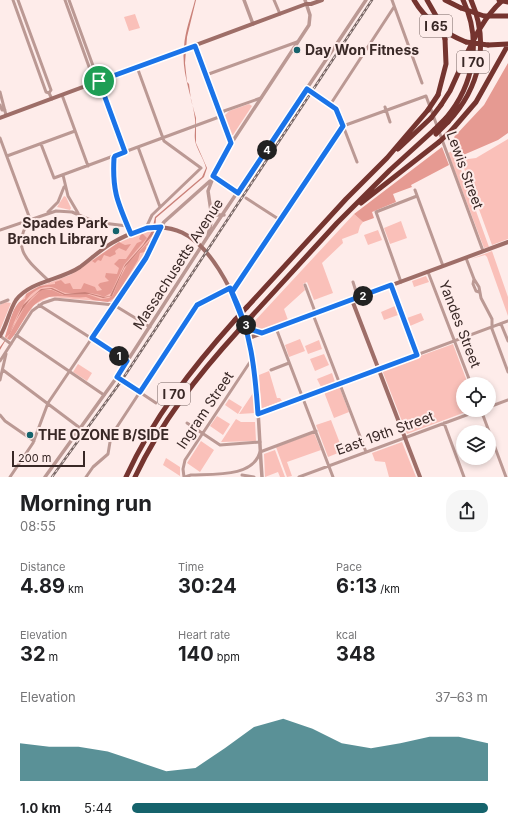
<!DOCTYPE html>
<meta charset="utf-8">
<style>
body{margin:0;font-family:Inter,sans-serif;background:#f6f6f6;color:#202124;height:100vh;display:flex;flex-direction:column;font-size:15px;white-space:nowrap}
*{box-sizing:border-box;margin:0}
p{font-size:13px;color:#757577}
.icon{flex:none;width:22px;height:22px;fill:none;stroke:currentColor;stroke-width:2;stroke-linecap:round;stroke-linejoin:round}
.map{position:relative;height:477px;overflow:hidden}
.drawer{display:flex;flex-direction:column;background:#fff;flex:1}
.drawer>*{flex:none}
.fabs{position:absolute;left:456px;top:377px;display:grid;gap:8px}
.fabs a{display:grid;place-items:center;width:40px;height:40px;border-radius:50%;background:#fff;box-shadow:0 2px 6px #0003;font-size:20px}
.scale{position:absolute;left:12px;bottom:10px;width:73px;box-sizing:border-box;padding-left:4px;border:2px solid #392826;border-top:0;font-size:11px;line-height:14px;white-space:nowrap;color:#392826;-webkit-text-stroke:3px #feecea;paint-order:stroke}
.pin{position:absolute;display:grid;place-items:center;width:34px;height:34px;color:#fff;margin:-17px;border:2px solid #fff;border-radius:50%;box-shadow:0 1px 4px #0007}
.km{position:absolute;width:20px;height:20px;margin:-10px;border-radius:50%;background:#222;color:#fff;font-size:11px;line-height:20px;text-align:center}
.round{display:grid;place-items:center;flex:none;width:42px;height:42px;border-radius:16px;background:#f6f6f6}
.overview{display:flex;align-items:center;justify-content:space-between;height:68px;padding:0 20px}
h1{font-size:22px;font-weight:700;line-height:30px}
.figures{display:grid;grid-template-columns:repeat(3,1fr);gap:6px;height:68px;padding:4px 20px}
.figures div{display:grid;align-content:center}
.figures b{font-size:20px;font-weight:700}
.figures small{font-size:11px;font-weight:400}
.figures p{font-size:11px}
.chart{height:112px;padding:8px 20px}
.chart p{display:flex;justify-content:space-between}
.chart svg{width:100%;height:72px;margin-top:4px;fill:#15636c;opacity:.7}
ul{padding:0 20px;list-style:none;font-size:13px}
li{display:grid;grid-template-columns:64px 48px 1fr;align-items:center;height:30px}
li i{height:10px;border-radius:5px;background:#15636c}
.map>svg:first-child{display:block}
.green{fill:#fac0b9}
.forest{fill:#e69a92}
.water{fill:#ca8179}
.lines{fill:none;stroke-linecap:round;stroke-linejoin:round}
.minor{stroke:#bb9994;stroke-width:3}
.tertiary{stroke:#bb9994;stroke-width:3.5}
.secondary{stroke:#9e6e68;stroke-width:4}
.motorway{stroke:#75342f;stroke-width:5}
.rail-casing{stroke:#7a6967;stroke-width:2.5}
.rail{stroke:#feecea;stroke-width:1;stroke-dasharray:3;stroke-linecap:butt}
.motorway-bridge{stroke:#75342f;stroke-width:5}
.route-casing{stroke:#fff;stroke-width:8}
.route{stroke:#1a73e8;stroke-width:5}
.poi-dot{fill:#15636c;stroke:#feecea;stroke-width:1.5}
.labels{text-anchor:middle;stroke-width:4;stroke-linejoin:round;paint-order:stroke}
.shield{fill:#feecea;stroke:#746361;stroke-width:1}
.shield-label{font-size:13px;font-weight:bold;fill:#392826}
.poi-label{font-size:14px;font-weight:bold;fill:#392826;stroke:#feecea;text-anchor:start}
.street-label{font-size:14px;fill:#392826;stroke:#feecea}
</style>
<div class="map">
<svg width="508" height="477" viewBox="0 0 508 477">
<rect width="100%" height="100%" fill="#feecea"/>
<!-- green -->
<path class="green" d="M135,14l5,14 -11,3 -5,-14z
M249,104l3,2 -19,29h-2l-7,-19 5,-5z
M508,139v100l-16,6 -31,-85 15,-2z
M454,150l35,97 -5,1 -36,-95z
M64,196l2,1 5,11 -1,2 -13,-3z
M354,214l9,8 -3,4 -2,7 -16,6 1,4 -21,20 11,30 -19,7 -7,-18 -4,2 2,6 -21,19 4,11c-10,3 -29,15 -38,6z
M401,221l6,17 -17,6 -6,-16z
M148,230h9l-12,25 -31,45 -3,2 -62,-5 -15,8 -24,35 -5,-3 9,-27 13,-17 8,-5 35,-13 46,-31z
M378,230l4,10 -14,5 -4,-10z
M492,251l16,46v19l-21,-59 -2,-2 -14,4z
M426,276l3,6 -15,5 -2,-6z
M5,302l6,1 -11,27v-25z
M395,306l3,9 -14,5 -3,-8z
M421,313l3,7 -14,6 -3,-8z
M300,339l5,12 -16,6 -4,-12z
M319,340l3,9 -14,5 -3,-8z
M453,344l15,40h-5v26h8l-64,24 -25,-64z
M324,354l5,11 -14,6 -5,-12z
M78,364l14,9 -5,8 -14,-9z
M269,371l8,27h3l2,3 -21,8 -2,-34z
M332,373l3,9 -14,5 -4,-8z
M339,386l10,26 -15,6 -10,-26z
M253,393l2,20 -16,1z
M229,399l13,8 -4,7 -13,-9z
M217,416l13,8 -7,11 -13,-9z
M236,419l5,3h14l1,19 -35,1z
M331,420l12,31 -15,6 -12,-32z
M314,433l7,17 -34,12 5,14 -5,1 -11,-30z
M201,441l13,9 -14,22 -13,-9z
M402,442l14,35h-27l-4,-15 -10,-1 -3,-8z
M275,450l10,27h-5l-2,-5 -13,5 -1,-23z
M166,458l14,9v9l-17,-11z"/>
<!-- forest -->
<path class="forest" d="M508,63v70l-10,7 -37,16 -7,-19 30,-32z
M442,147l7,18 -38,20 1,2 -19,7 3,8 -24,10 2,6 -11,4 -9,-8z
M141,234h2l4,4 -23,27 -13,28 -7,4c-13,-6 -23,-3 -36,-4 -7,0 -11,-5 -17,-6 -23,-4 -35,32 -42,47l-3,4 -1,-1c4,-11 8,-36 20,-38l1,-5 14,-8 15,-2v-2l6,-2 4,4 5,-1 3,6h8l3,-6 11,4 2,4 5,-1 -4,-5 2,-2 9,-2 -4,-4 1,-4 11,1 2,-6 -5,-4 5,-5h7l11,-16 5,-2 -3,-2z
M151,239l2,2 -2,3 -5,2 1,4 -2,2 -5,1 -2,7 -15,25 -2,6 -7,7 -6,4 -15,-2 -7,-3c-12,2 -25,-3 -37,0 -22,5 -26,30 -39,43l-3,-1 18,-33 16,-16h11l11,5 24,-1 14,5 8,-1 4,-3 6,-15 9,-17z
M119,242l6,3 6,-1 -5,7 -7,-3 -4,3 1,3 -6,3 -6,-2 -3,6 -3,-1 -3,3 -3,-2z"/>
<!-- water -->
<path class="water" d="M195,0h1l-9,37 -2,26 2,19 2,2 2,16 5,18v25l11,25 -3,9 -48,41 -1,13 -3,5 -28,32 -12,28 -9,2 -14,-4 -25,1 -13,-6 -9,1c-20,11 -30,41 -42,60v-3l10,-14 13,-28 18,-16 11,-1 13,6 20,-2 19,5 6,-1 15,-31 18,-20 9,-14 3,-14 47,-40 4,-9c-2,-9 -10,-20 -11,-28 -1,-7 1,-14 0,-21 -3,-24 -14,-46 -11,-72 1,-16 7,-31 11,-47z"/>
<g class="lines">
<!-- minor -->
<path class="minor" d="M13,0l33,92 3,1 3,6
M18,0l33,90 -2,3
M65,0l27,75 3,1
M69,0l27,74 -1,2 2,6
M274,0l6,14
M392,0l30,83
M195,46l36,97
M137,67l27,74 37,27 -49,47 -6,13
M206,75l91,-33
M99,81l26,71
M307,89l30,21 20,52
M0,92l6,23
M62,95l26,71
M0,105l2,5h3
M330,105l64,-98
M385,107l5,15
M343,126l83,-30 57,155
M0,138l30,81c-20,30 -2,42 19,62
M41,144l13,34 165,-61 5,-6 37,-13
M138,147l22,60
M7,156l68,-25
M115,156c-3,34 2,46 16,78
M63,175l5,21 10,17
M213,176l25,16
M415,190l28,76
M246,198l34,22
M48,212l10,-10 6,-15
M0,230l56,-19 16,1 23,10 32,4
M466,258l8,21 5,8 2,11 11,21v10l16,43
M428,272l43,112
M474,279l-1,5 3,7 3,1
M353,282l5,16
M401,282l-25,-70 41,-16
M305,285l9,24v8l52,135
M391,285l26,70
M0,303l8,-3
M39,305l88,56
M501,324l7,17
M276,328l57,149
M16,335l88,60
M0,336l11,8
M0,361l32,-50 11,-8 12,-4 59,6 36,22
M3,370l77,58
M271,370l18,-7
M117,377l39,26
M0,380l6,-26
M489,407l19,-7
M481,410l25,67
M258,414l250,-93
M0,415l5,6 29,20
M187,423l33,22 40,-3
M444,423l20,54
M242,475l12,2
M10,477l23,-34 15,-40 98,-145 15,-30
M86,477l7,-10 15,-13 3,-18 86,-131 33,-16
M184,477l-1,-8 2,-9 67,-101
M185,477l6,-2c25,-1 62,2 69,-23l56,-21
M299,477l181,-67"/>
<!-- tertiary -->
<path class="tertiary" d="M244,0l9,24
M212,212l5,3h7
M161,227l3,-5 46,-41
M208,236l4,-18 -4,-27 11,-29 90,-137 1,-10 -5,-15
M232,291c28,59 25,122 30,186
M232,292l111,-166
M45,477l72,-100 91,-141 158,-236"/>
<!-- secondary -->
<path class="secondary" d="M0,118l306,-114h5l11,-4
M352,300l68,177
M246,328l15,5
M0,336c7,-11 9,-25 16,-36 14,-19 45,-20 64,-33 11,-8 20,-17 32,-24 58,-34 90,-9 118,46
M249,338l259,-96"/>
<!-- motorway -->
<path class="motorway" d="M414,0c12,21 30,33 52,42
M427,0l12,21
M445,0l16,8
M499,0l9,2
M485,16h23
M488,45l20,-1
M438,95l8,-31 -1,-25
M441,105l9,-14 14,-31
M446,118c28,-33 36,-78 17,-118
M448,122c32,-34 42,-79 23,-122
M451,131l25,-29 32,-57
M398,149l33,-31
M361,203l78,-61
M247,307l99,-108 41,-41 41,-48
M250,318l87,-95 53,-53 44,-40
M126,477c27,-59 66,-109 109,-157
M135,477c26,-55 63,-102 104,-147"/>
<!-- rail casing -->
<g class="rail-casing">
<path id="rail" d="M52,477l70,-97 250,-380"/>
</g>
<!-- rail -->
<use href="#rail" class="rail"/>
<!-- motorway-bridge -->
<path class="motorway-bridge" d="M461,8l23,8
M439,21l6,18
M466,42l22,3
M464,60c10,-22 20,-43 39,-60
M428,110l10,-15
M431,118l10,-13
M434,130l12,-12
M436,134l12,-12
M439,142l12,-11
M235,320l12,-13
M239,330l11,-12"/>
</g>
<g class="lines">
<!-- route casing -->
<g class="route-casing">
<path id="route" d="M99,81l26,71 -10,4 -1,2c-2,34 4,45 17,76l16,-6 14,-1 -15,31 -54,80 35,23 -10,16 23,15 57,-87 33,-17 16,40 16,5 129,-48 26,70 -159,59c-3,-44 -7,-83 -26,-122l111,-166 -7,-17 -29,-20 -69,104 -25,-17 18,-33 -36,-97 -96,35"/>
</g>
<!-- route -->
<use href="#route" class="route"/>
</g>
<!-- markers -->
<g class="poi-dot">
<circle cx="297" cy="50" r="4"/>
<circle cx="116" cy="231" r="4"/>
<circle cx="30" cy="435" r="4"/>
</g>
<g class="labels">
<!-- shield labels -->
<g class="shield">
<rect x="420" y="15" width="32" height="22" rx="3"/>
<rect x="457" y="51" width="32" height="22" rx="3"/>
<rect x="158" y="383" width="32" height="22" rx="3"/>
</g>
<g class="shield-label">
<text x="436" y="31">I 65</text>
<text x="473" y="67">I 70</text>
<text x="174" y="399">I 70</text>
</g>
<!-- poi labels -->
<g class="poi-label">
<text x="305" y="55">Day Won Fitness</text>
<text x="108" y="228" text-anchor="end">Spades Park<tspan x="108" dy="16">Branch Library</tspan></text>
<text x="38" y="440">THE OZONE B/SIDE</text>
</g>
<!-- street labels -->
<g class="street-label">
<text transform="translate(465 170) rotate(70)" y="5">Lewis Street</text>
<text transform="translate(178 264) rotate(-57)" y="5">Massachusetts Avenue</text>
<text transform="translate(460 324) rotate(69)" y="5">Yandes Street</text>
<text transform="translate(205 410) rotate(-56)" y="5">Ingram Street</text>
<text transform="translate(385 433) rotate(-20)" y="5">East 19th Street</text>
</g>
</g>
</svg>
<div class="fabs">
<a><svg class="icon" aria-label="locate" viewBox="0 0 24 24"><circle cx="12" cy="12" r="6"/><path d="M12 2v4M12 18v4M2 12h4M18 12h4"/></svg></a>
<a><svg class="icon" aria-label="layers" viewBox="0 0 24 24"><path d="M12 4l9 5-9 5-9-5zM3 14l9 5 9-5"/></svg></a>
</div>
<div class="scale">200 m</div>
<div class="pin" style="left:99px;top:81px;background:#1e9e55"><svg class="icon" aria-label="arrive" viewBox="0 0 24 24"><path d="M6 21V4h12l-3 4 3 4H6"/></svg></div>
<b class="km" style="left:119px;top:356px">1</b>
<b class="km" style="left:363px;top:296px">2</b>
<b class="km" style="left:246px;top:325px">3</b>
<b class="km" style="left:267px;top:150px">4</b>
</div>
<section class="drawer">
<div class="overview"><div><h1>Morning run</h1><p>08:55</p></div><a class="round"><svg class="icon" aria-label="share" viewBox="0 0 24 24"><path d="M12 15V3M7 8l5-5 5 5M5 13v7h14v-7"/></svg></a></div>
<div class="figures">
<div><p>Distance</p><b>4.89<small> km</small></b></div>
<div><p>Time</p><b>30:24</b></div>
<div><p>Pace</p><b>6:13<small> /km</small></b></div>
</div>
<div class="figures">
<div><p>Elevation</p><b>32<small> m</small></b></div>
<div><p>Heart rate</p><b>140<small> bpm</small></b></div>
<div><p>kcal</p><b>348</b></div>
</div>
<div class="chart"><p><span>Elevation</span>37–63 m</p>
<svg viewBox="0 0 160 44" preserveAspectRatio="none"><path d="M0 44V21L10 23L20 23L30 26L40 32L50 38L60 36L70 24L80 11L90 6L100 12L110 21L120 24L130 21L140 17L150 17L160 21V44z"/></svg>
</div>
<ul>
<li><b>1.0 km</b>5:44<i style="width:100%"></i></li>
</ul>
</section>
